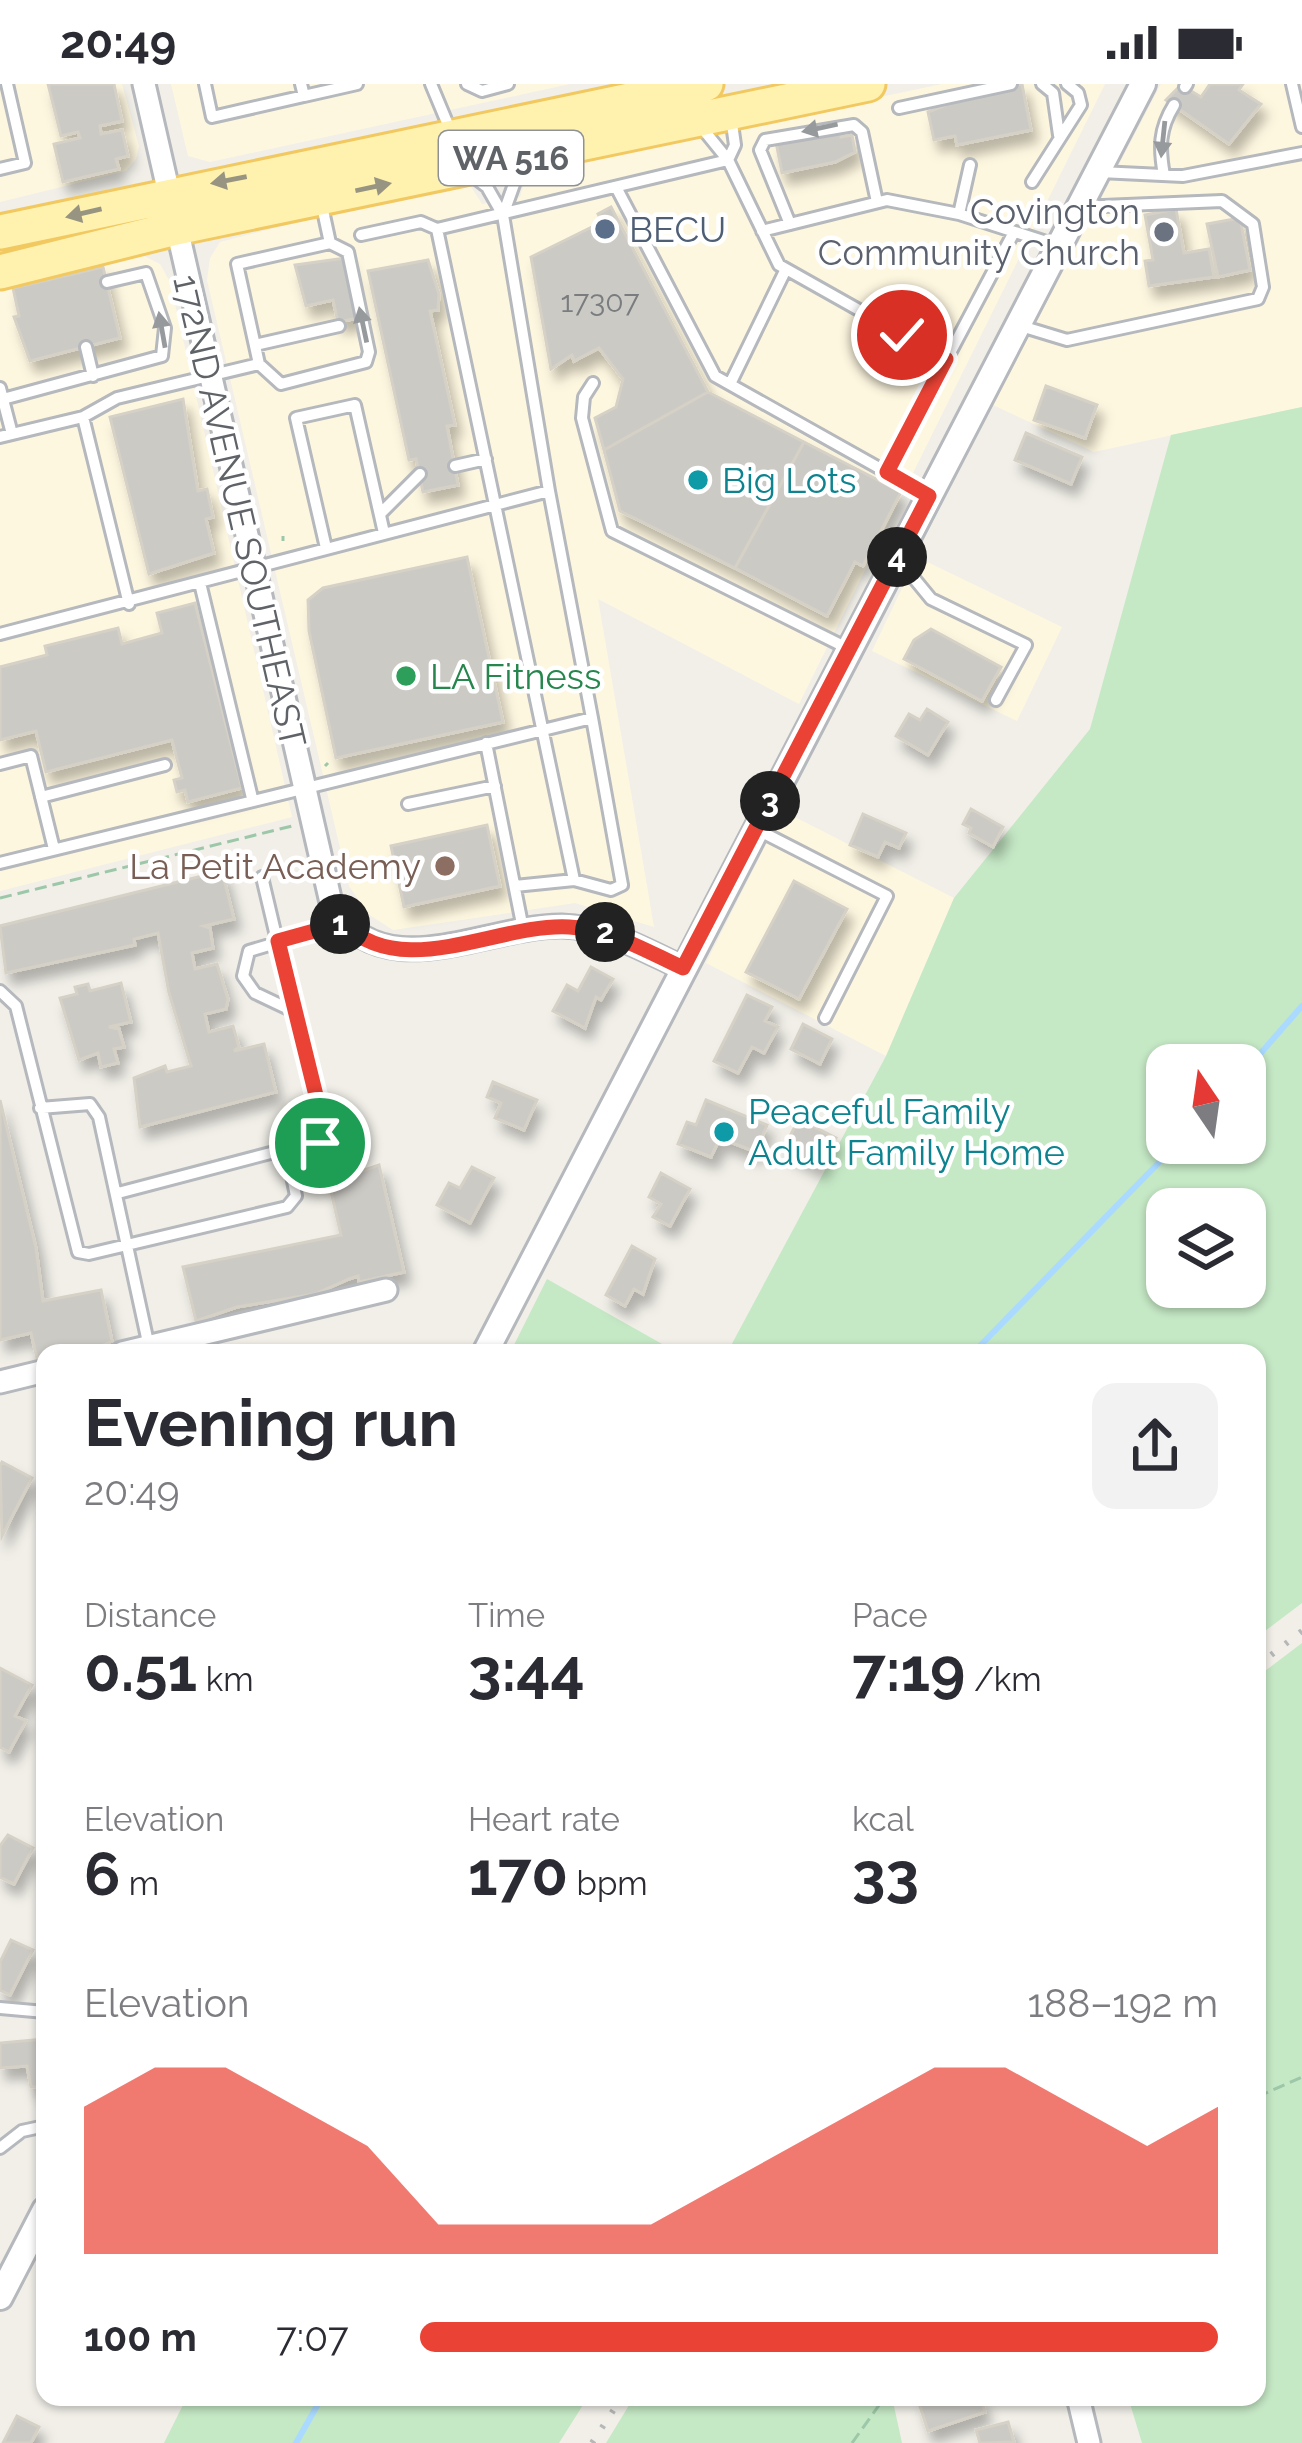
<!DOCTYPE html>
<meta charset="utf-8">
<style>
body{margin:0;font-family:Raleway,sans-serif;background:#f2f2f3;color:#2b2b33;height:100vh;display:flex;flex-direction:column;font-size:45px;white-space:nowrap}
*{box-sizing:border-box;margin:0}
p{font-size:39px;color:#7c7c81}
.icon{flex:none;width:66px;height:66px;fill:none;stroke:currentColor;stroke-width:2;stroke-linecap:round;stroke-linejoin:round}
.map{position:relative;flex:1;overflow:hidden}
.drawer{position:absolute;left:36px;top:1260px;width:1230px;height:1062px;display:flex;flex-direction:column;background:#fff;border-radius:24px;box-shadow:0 3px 9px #0004}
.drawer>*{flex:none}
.needle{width:78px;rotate:347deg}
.buttons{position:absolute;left:1146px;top:960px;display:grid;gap:24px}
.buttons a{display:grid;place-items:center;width:120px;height:120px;border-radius:24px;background:#fff;box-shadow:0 3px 9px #0004;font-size:60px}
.pin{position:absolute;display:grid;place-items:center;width:102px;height:102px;color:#fff;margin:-51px;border:6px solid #fff;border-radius:50%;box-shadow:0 3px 12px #0007}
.km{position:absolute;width:60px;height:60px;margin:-30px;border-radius:50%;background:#222;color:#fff;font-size:33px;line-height:60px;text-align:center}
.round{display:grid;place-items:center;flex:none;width:126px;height:126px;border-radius:24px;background:#f2f2f3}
.overview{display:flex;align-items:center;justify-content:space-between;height:204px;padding:0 48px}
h1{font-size:66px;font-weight:700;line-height:90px}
.metrics{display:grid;grid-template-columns:repeat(3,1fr);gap:18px;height:204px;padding:12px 48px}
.metrics div{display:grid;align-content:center}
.metrics b{font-size:60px;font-weight:700}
.metrics small{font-size:33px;font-weight:400}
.metrics p{font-size:33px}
.chart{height:336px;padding:24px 48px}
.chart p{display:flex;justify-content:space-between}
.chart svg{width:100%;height:216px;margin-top:12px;fill:#ea4335;opacity:.7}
ul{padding:0 48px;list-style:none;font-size:39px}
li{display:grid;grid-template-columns:192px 144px 1fr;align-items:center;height:90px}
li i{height:30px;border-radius:15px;background:#ea4335}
.status{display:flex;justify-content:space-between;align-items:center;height:84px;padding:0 60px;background:#fff;direction:ltr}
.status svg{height:33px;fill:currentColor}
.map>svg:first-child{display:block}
.commercial{fill:#fef7e0}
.green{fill:#c5e8c5;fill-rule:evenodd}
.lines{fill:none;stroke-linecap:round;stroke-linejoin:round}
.stream{stroke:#aadaff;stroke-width:6}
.building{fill:#cccac5;stroke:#d6d1c6;stroke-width:3;filter:url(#shadow)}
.service-casing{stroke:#b5b8bc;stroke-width:16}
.minor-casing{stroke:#b5b8bc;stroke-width:27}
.tertiary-casing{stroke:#b5b8bc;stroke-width:30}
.primary-casing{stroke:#f2c960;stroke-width:39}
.path{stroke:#9cc7a9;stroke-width:3;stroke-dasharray:12 6;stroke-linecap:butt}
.service{stroke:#fff;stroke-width:10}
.minor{stroke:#fff;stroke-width:21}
.tertiary{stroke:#fff;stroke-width:24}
.primary{stroke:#fff2af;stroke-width:33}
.rail{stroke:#b6b7b8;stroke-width:6;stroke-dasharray:3 15;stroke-linecap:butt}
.oneway{fill:#979a9d}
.oneway2{fill:#979581}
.route-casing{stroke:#fff;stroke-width:24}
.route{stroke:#ea4335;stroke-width:15}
.service-dot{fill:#5c6f8a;stroke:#fff;stroke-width:4.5}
.worship-dot{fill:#6b7280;stroke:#fff;stroke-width:4.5}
.culture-dot{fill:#0f9aa8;stroke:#fff;stroke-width:4.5}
.leisure-dot{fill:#2e9e5b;stroke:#fff;stroke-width:4.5}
.education-dot{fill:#8d6e63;stroke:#fff;stroke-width:4.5}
.labels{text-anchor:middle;stroke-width:9;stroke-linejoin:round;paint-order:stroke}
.number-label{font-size:30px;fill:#7a7d7f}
.shield{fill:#fff;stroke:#8f9295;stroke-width:3}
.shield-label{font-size:33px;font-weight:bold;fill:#5f6368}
.worship-label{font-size:36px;fill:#5b616d;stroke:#fff;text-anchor:end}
.service-label{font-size:36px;fill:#4e5e75;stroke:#fff;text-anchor:start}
.culture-label{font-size:36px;fill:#0d838f;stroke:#fff;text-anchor:start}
.street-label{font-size:36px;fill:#5f6368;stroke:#fff}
.leisure-label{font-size:36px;fill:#27864d;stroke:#fff;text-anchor:start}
.education-label{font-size:36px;fill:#785e54;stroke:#fff;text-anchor:end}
</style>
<div class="status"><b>20:49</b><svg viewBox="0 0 49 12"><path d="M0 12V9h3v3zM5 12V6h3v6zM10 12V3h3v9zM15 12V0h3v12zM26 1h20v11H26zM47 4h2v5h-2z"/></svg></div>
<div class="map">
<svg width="1302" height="2359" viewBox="0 0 1302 2359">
<defs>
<filter id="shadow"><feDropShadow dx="6" dy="11" stdDeviation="6" flood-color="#0004"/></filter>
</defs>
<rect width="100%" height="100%" fill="#f1efe8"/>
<!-- commercial -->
<path class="commercial" d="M0,0h122l17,62 -3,13 -10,12 -126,31z
M171,0h399l-360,78 -22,-6z
M942,0h163l-306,620 -201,-105 56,328 -79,-24 -182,27 -25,-16 -19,-28 -142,-606 3,-22 10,-16 236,-60 15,5 11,17 38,-7 8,-26z
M1161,0h141v323l-208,45 -101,-47z
M138,169l22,11 10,18 122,535 -292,74v-602z
M917,473l145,70 -45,94 -145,-70z
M783,727l171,87 -68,158 -180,-93z"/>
<!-- green -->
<path class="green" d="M1302,323v1196l-45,34v-284h-530l159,-297 68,-158 136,-169 81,-294zM1245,981v78h-78v-78zM1245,1125v78h-78v-78z
M547,1195l131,74h-168z
M1302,1559v800h-160l-14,-46h129v-720z
M187,2313h401l-29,46h-395z
M634,2313h258l10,46h-296z"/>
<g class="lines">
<!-- stream -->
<path class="stream" d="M1245,987l57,-65
M973,1269l205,-210
M296,2359l26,-46"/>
</g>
<!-- building -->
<path class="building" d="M48,0h66l8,37 -22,5 1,8 21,-4 6,26 -12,3 3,10 -56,13 -9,-38 26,-6 -2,-6 -17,4z
M1022,0l9,46 -74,15 -2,-9 -21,4 -6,-28 43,-17z
M1210,0h33l-4,6 22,14 -32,40 -63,-44 15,-15 20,12z
M840,47l1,6 11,-2 3,17 -20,10 -53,11 -6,-31z
M611,123l97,185 -104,58 -9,-32 21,-11 7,-28 -24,-31 -25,13 -2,-6 -21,14 -20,-112 71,-35 -4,-8z
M1176,125l8,44 25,-4 5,28 -65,9 -4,-25 8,-1 -8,-45z
M1240,134l10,52 -32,7 -11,-53z
M346,174l12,60 -20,4 -5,-22 -27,6 -11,-41z
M428,176l11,34 -1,16 -8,1 25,114 -8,1 11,59 -35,7 -7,-33 -7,1 -41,-189z
M103,183l17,71 -90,23 -16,-44 5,-1 -6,-28z
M1046,302l51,19 -12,33 -51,-18z
M708,308l96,50 -69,126 -115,-57 -16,-61z
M183,315l15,92 9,-2 6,28 -7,2 8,34 -65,21 -39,-157z
M1026,349l56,24 -11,27 -56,-24z
M804,358l97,50 -38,74 -8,-4 -28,54 -92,-48z
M467,473l36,165 -167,36 -27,-127 -1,-31 15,-12z
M195,519l47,185 -54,14 -3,-12 -8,2 -3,-12 8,-2 -10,-38 -126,32 -10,-41 -36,9v-73l47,-12 -2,-9 73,-18 4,16 40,-11 -5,-20z
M931,545l70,38 -19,34 -78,-42 10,-19z
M927,625l21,13 -20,33 -32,-19 13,-22 11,6z
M971,725l32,18 -10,20 -24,-14 2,-5 -8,-4z
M863,730l43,19 -7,15 -14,-6 -7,15 -28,-12z
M487,741l13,61 -96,21 -13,-61z
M222,787l12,48 -30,7 6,2 3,20 -21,5 3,16 22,-5 11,35 -2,10 -21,5 4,18 24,-6 6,21 -5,4 30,-7 12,48 -136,35 -6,-49 31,-12 2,6 24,-6 -22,-73 -11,-60 -24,6 1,6 -129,28 -6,-47z
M794,797l53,28 -48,90 -53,-27z
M591,883l22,12 -12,21 -5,-3 -11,31 -32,-17 14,-26 11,6z
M121,899l10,39 -22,5 10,2 5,18 -10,2 4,14 -17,4 -3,-14 -19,7 -19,-62 17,-4 -2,-7 13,-3 2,7z
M747,911l25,12 -7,14 13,6 -14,26 -12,-6 -14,26 -24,-12z
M803,940l29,15 -12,25 -29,-15z
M493,998l44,18 -13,30 -29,-12 6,-15 -14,-6z
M0,1016l36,148 7,53 58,-11 11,51 -8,4 -67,13 -6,-25 -31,7z
M706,1016l61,25 -11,27 -36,-14 -9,19 -33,-13 9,-22 9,3z
M799,1035l37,19 -16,30 -37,-19z
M379,1081l25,107 -45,10 -1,-6 -9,3 -34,15 -78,13 -41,14 -13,-54 158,-32 -14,-61 22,-5 1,6z
M472,1083l22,11 -24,45 -33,-18 12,-22 11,5z
M661,1089l29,16 -20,37 -17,-9 8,-13 -12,-7z
M632,1162l23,13 -12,35 -9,-5 -9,17 -19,-11z
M2,1378l30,16 -30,58 -2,-70z
M0,1584l32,17 -17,31 11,5 -17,31 -9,-5z
M8,1751l25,13 -19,36 -14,-7v-31z
M11,1856l22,10 -23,45 -10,-5v-28z
M45,1955v47l-14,1 -4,-21 -27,2v-25z
M917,2313h63l5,15 -57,19z
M17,2332l22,11 -8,16h-28z
M1008,2338l6,20 -34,1 -4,-13z"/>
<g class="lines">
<!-- service casing -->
<g class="service-casing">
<path id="service" d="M205,0l7,33 92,-21 -3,-12
M431,0l20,48
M467,0l15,7 26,-7
M1042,0l11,9 6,42
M1292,0l10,43
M1185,3l2,-3
M304,12l53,-12
M899,24l112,-24
M698,39l30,37 51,105 167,94
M728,76l7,-15 -4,-28
M0,85l25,-6 -18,-79
M1100,88l83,4 119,-23
M1164,91c-5,-27 -5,-46 10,-70
M1032,98l49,-77 -3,-12 -11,-9
M616,103l99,189 214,120
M959,130l11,-49
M503,131l19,-53
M790,140l-30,-74 5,-10 89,-15 8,7 15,70
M437,145l137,651
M762,147l125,-31 72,14 100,32
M361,151l60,-13 16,7 291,-69
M1021,242l46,14 191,-41 5,-12 -10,-63 -31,-23 -143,6
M255,261l84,-19
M86,263l7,29
M259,280l22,20 85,-22 3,-10 -21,-100 -18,-9
M593,299l-9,14 -2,21 30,113 237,118
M730,300l56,-115
M0,304l12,46
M3,315l159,-43 3,-28 -19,-55 -39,9
M83,333l46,187
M0,353l83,-20 34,-19 142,-34 -22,-100 93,-21 -8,-37
M455,382l31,-7
M887,388l127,-240
M380,430l40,-40
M326,464l-30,-130 59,-13 29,128
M899,476l32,39 95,46 -30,55
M200,499l52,215
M0,550l549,-143 -46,-276 -16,-28 -17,-13
M486,659l37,186
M0,680l31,-8 23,93
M41,713l124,-32
M408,720l87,-18
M756,745l131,67 -62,122
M0,779l592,-145 -43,-227
M515,802l59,-6 37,10 11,-5 -30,-167
M0,907l16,15 62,246 11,2 198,-47 9,-11 -9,-45
M295,928l-40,-19 -12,-17 6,-25 94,-28
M40,1024l50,-4 9,13 50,230
M118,1109l206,-54 -62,-262
M278,1269h4
M0,1924l45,4
M0,2064l22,-17 23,-5"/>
</g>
<!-- minor casing -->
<g class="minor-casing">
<path id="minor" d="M144,0l188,823c53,82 154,18 230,19 44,1 82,24 121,42
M122,1269l264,-63
M0,1298l45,-11
M1078,2313l11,46"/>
</g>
<!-- tertiary casing -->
<g class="tertiary-casing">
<path id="tertiary" d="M485,1269l658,-1269
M0,2213l45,-87"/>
</g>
<!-- primary casing -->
<g class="primary-casing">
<path id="primary" d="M0,148l706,-148
M0,188l176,-44 692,-144"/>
</g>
<!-- path -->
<path class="path" d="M283,457v-5
M325,682l3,-3
M0,814l292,-72
M1257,2013l45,-20
M852,2359l33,-46"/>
<!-- service -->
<use href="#service" class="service"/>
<!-- minor -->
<use href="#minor" class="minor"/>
<!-- tertiary -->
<use href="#tertiary" class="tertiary"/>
<!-- primary -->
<use href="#primary" class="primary"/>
<!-- rail -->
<path class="rail" d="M1257,1582l45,-35
M592,2359l30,-46"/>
</g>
<!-- one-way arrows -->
<defs><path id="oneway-solid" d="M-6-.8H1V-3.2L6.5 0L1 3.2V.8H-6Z" transform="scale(3)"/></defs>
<g class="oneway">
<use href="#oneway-solid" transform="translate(820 44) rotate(168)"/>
<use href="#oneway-solid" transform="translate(1163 55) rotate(96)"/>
<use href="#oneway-solid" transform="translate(363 241) rotate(-102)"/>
<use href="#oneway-solid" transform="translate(162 246) rotate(-100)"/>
</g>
<g class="oneway2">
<use href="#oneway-solid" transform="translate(229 96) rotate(169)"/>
<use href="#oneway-solid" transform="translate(373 103) rotate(-12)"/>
<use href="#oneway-solid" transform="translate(84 129) rotate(167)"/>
</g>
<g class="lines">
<!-- route casing -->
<g class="route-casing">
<path id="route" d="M320,1059l5,-11 -47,-191 65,-18c60,60 154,0 226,4 41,2 77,24 114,41l246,-472 -42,-24 59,-113 -44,-24"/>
</g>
<!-- route -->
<use href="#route" class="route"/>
</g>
<!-- markers -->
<circle class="service-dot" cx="605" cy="145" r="12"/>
<circle class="worship-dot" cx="1164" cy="148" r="12"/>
<g class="culture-dot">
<circle cx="698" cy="396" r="12"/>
<circle cx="724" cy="1048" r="12"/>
</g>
<circle class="leisure-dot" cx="406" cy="592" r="12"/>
<circle class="education-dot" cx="445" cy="782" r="12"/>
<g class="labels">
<!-- number labels -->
<g class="number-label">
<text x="600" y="228">17307</text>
</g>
<!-- shield labels -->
<rect class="shield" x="439" y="47" width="144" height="54" rx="9"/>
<g class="shield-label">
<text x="511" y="86">WA 516</text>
</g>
<!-- worship labels -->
<g class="worship-label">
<text x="1140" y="140">Covington<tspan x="1140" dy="41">Community Church</tspan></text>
</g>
<!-- service labels -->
<g class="service-label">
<text x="629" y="158">BECU</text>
</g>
<!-- culture labels -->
<g class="culture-label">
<text x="722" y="409">Big Lots</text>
<text x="748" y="1040">Peaceful Family<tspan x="748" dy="41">Adult Family Home</tspan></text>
</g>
<!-- street labels -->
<g class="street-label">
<text transform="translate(240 427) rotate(77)" y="13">172ND AVENUE SOUTHEAST</text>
</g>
<!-- leisure labels -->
<g class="leisure-label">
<text x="430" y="605">LA Fitness</text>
</g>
<!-- education labels -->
<g class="education-label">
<text x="421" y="795">La Petit Academy</text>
</g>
</g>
</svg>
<div class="buttons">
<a><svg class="needle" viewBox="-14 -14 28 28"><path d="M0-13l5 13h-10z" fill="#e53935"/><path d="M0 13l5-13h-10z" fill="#7c7c81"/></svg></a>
<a><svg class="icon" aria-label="layers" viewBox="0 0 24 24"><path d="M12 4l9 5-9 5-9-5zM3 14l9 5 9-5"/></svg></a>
</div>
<div class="pin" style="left:320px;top:1059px;background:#1e9e55"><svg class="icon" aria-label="arrive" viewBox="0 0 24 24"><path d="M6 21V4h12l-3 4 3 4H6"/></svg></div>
<div class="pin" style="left:902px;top:251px;background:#d93025"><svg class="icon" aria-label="check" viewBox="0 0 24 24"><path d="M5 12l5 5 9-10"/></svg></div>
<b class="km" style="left:340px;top:840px">1</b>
<b class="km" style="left:605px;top:848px">2</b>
<b class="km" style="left:770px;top:717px">3</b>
<b class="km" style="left:897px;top:473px">4</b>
<section class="drawer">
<div class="overview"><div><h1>Evening run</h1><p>20:49</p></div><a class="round"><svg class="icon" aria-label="share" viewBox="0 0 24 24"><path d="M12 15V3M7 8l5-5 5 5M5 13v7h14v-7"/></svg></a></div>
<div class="metrics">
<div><p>Distance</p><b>0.51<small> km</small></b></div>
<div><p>Time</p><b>3:44</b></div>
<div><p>Pace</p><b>7:19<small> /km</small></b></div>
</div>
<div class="metrics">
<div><p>Elevation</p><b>6<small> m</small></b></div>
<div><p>Heart rate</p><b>170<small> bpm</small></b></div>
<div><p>kcal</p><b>33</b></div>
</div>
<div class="chart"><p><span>Elevation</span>188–192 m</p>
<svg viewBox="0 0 160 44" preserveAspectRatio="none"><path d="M0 44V14L10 6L20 6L30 14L40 22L50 38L60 38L70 38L80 38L90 30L100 22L110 14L120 6L130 6L140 14L150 22L160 14V44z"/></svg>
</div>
<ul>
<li><b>100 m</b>7:07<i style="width:100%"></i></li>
</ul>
</section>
</div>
